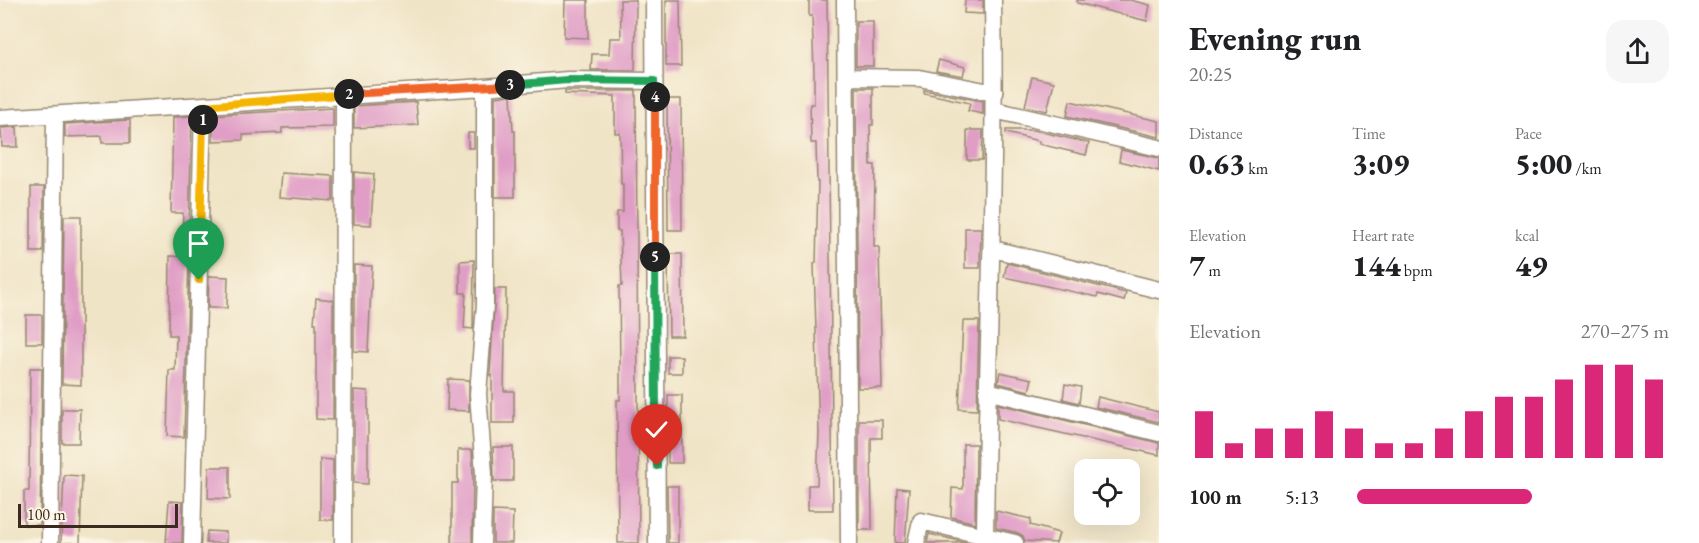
<!DOCTYPE html>
<meta charset="utf-8">
<style>
body{margin:0;font-family:"EB Garamond",serif;background:#f6f6f6;color:#202124;height:100vh;display:flex;flex-direction:column;font-size:22px;white-space:nowrap}
*{box-sizing:border-box;margin:0}
p{font-size:20px;color:#757577}
.icon{flex:none;width:33px;height:33px;fill:none;stroke:currentColor;stroke-width:2;stroke-linecap:round;stroke-linejoin:round}
.map{position:relative;flex:1;overflow:hidden}
.drawer{display:flex;flex-direction:column;background:#fff;width:540px}
.drawer>*{flex:none}
.buttons{position:absolute;left:1074px;top:459px;display:grid;gap:12px}
.buttons a{display:grid;place-items:center;width:66px;height:66px;border-radius:12px;background:#fff;box-shadow:0 6px 24px #0002;font-size:30px}
.scale{position:absolute;left:18px;bottom:15px;width:160px;box-sizing:border-box;padding-left:6px;border:3px solid #3b2a1e;border-top:0;font-size:16px;line-height:21px;white-space:nowrap;color:#3b2a1e;-webkit-text-stroke:4px #fcf5e5;paint-order:stroke}
.pin{position:absolute;display:grid;place-items:center;width:51px;height:51px;color:#fff;margin:-62px -26px;border-radius:50% 50% 50% 0;rotate:-45deg;box-shadow:0 0 6px #0007}
.pin .icon{rotate:45deg}
.km{position:absolute;width:30px;height:30px;margin:-15px;border-radius:50%;background:#222;color:#fff;font-size:16px;line-height:30px;text-align:center}
.round{display:grid;place-items:center;flex:none;width:63px;height:63px;border-radius:18px;background:#f6f6f6}
.headline{display:flex;align-items:center;justify-content:space-between;height:102px;padding:0 30px}
h1{font-size:33px;font-weight:800;line-height:45px}
.stats{display:grid;grid-template-columns:repeat(3,1fr);gap:9px;height:102px;padding:6px 30px}
.stats div{display:grid;align-content:center}
.stats b{font-size:30px;font-weight:800}
.stats small{font-size:16px;font-weight:400}
.stats p{font-size:16px}
.chart{height:168px;padding:12px 30px}
.chart p{display:flex;justify-content:space-between}
.chart svg{width:100%;height:108px;margin-top:6px;stroke:#db2777;stroke-width:6}
ul{padding:0 30px;list-style:none;font-size:20px}
li{display:grid;grid-template-columns:96px 72px 1fr;align-items:center;height:45px}
li i{height:15px;border-radius:8px;background:#db2777}
main{display:flex;flex:1;min-height:0}
.map>svg:first-child{display:block}
.building{fill:#e09dc6}
.lines{fill:none;stroke-linecap:round;stroke-linejoin:round}
.minor-casing{stroke:#968772;stroke-width:19}
.minor{stroke:#fff;stroke-width:16}
.split-1-casing{stroke:#fff;stroke-width:12}
.split-2-casing{stroke:#fff;stroke-width:12}
.split-3-casing{stroke:#fff;stroke-width:12}
.split-4-casing{stroke:#fff;stroke-width:12}
.split-5-casing{stroke:#fff;stroke-width:12}
.split-6-casing{stroke:#fff;stroke-width:12}
.split-7-casing{stroke:#fff;stroke-width:12}
.split-1{stroke:#f5b400;stroke-width:8}
.split-2{stroke:#f5b400;stroke-width:8}
.split-3{stroke:#f0652b;stroke-width:8}
.split-4{stroke:#22a559;stroke-width:8}
.split-5{stroke:#f0652b;stroke-width:8}
.split-6{stroke:#22a559;stroke-width:8}
.split-7{stroke:#22a559;stroke-width:8}
</style>
<main>
<div class="map">
<svg width="1159" height="543" viewBox="0 0 1159 543">
<rect width="100%" height="100%" fill="#fcf5e5"/>
<filter id="ink" filterUnits="userSpaceOnUse"><feTurbulence type="fractalNoise" baseFrequency=".0167" numOctaves="2"/><feDisplacementMap in="SourceGraphic" scale="12" xChannelSelector="R" yChannelSelector="G"/><feConvolveMatrix kernelMatrix="1 2 1 2 8 2 1 2 1" color-interpolation-filters="sRGB"/></filter>
<filter id="wash" filterUnits="userSpaceOnUse"><feTurbulence type="fractalNoise" baseFrequency=".008" numOctaves="4" result="noise"/><feDisplacementMap in="SourceGraphic" scale="24" xChannelSelector="R" yChannelSelector="G"/><feGaussianBlur stdDeviation="1.35" result="paint"/><feColorMatrix in="noise" values="0 0 0 0 0 0 0 0 0 0 0 0 0 0 0 0 0 1.4 0 .05"/><feComposite in="paint" operator="in"/></filter>
<g filter="url(#wash)">
<rect width="100%" height="100%" fill="#f0e4c6"/>
<g id="blocks">
<!-- building -->
<path class="building" d="M565,0h23v38l-24,-1z
M620,0h16l-1,70h-44l1,-16h17l1,-16h11z
M666,0h14l1,66h-15z
M809,0h18l6,510h-25v-25h9l2,-52 -5,-170h2l2,-81h-1l-1,-39h-5l-1,-39h4v-33l-2,-55h-3z
M965,0h18v14l-19,-1z
M1077,0h53l20,5 -3,16 -70,-18z
M856,21h17v45h-17z
M939,60l26,7 -2,9 -27,-5z
M1032,77l22,5 -7,29 -22,-5z
M856,88h17v37h-3l1,40h4l-1,82h5l3,141h-24z
M924,90l59,11v13l-15,-3 2,-8 -46,-10z
M565,91h71l3,452h-21l-1,-143h3v-33l-1,-81h3l-2,-55h-3v-19h6v-28h-2l-1,-51h-5v-37l-50,-2z
M511,95l2,36h2v66h-20v-100z
M667,99h14l1,131h-14z
M1070,101l89,20v16l-92,-21z
M416,102l2,23 -64,3v-22z
M333,108v19l-51,1v5l-39,2v5l-30,1v-26z
M192,116l-3,116h-7l1,-19h-12l2,-96z
M130,120v23h-28v-7l-37,1v-13z
M17,127l1,20h-16l-1,-19z
M967,130h16l-1,30h-15z
M1006,130h27l56,13 -3,12 -47,-11v-3l-33,-8z
M468,133h6v15h-6z
M1121,150l38,8v13l-40,-10z
M354,172l20,2 -3,51 -17,-1z
M281,173l52,3v25l-54,-4z
M31,187h13l-1,65h-12z
M64,216h17v169l-19,-1z
M965,228h16l-1,40h-15z
M668,254h14l1,82h-14z
M170,256l19,1 -5,180 -17,-1 2,-66h6l1,-35h-7z
M474,260l-1,69 -9,-1 2,-35h-6v-32z
M1007,263l119,30 -2,8 -26,-7 -1,3 -93,-20z
M354,265l18,1 -4,86 -14,-1z
M209,276l19,1 -1,31h-19z
M495,289h11l-2,102h10v32h-22v-48h-2z
M316,298l17,2v120l-17,-1v-96h-2z
M26,315h16v28h-16z
M963,321h16l-2,89 -18,-1z
M668,356h14v17h-14z
M30,368h12l-2,157h-16v-34h5z
M1000,372l32,7 -3,12 -31,-8z
M448,379l21,1v31l-22,-1z
M1065,384l16,3 -2,16 -16,-4z
M354,390l14,1v93l-14,-1z
M668,395h14v68h-14z
M1098,397l61,15v10l-63,-15z
M998,404l161,39v12l-161,-36z
M62,409h18l-1,34h-17z
M859,420h23v18h-11l1,92h-13z
M963,444h13l-1,79 -24,-6 1,-29 11,1z
M493,447h20v34h-19z
M458,450h14l1,23 -1,70h-20v-60h6z
M320,459l13,1v60h-13z
M209,467h21v32l-22,-1z
M64,475l18,1 -2,67h-19z
M667,486h11v57h-10z
M897,488l12,1 -4,54h-10z
M169,501l14,1 -1,41h-16z
M493,511l20,1 -1,31h-19z
M996,511l35,8 -1,6 29,8 -3,10 -31,-2 -2,-5 -5,-3 -22,-5z
M207,531l19,1v11h-20z
M929,534l40,9h-42z"/>
</g>
</g>
<g filter="url(#ink)">
<use href="#blocks" fill-opacity="0" stroke="#968772" stroke-width="1.5"/>
<g class="lines">
<!-- minor casing -->
<g class="minor-casing">
<path id="minor" d="M654,0l3,543
M845,0l4,543
M846,77l73,1 76,15
M994,110l165,38
M0,118l485,-31 83,-7 86,1
M993,249l166,41
M987,391l172,42
M985,536c2,-179 11,-357 8,-536
M50,543l5,-428
M192,543l11,-437
M343,543l1,-448
M482,543l2,-70 -6,-79 7,-90v-217
M916,543l5,-22 94,22"/>
</g>
<!-- minor -->
<use href="#minor" class="minor"/>
</g>
</g>
<g class="lines" filter="url(#ink)">
<!-- split-1 casing -->
<g class="split-1-casing">
<path id="split-1" d="M199,280l4,-160"/>
</g>
<!-- split-2 casing -->
<g class="split-2-casing">
<path id="split-2" d="M203,120v-14l146,-12"/>
</g>
<!-- split-3 casing -->
<g class="split-3-casing">
<path id="split-3" d="M349,94l161,-9"/>
</g>
<!-- split-4 casing -->
<g class="split-4-casing">
<path id="split-4" d="M510,85l57,-5 87,1 1,16"/>
</g>
<!-- split-5 casing -->
<g class="split-5-casing">
<path id="split-5" d="M655,97v160"/>
</g>
<!-- split-6 casing -->
<g class="split-6-casing">
<path id="split-6" d="M655,257l1,161"/>
</g>
<!-- split-7 casing -->
<g class="split-7-casing">
<path id="split-7" d="M656,418l1,48"/>
</g>
<!-- split-1 -->
<use href="#split-1" class="split-1"/>
<!-- split-2 -->
<use href="#split-2" class="split-2"/>
<!-- split-3 -->
<use href="#split-3" class="split-3"/>
<!-- split-4 -->
<use href="#split-4" class="split-4"/>
<!-- split-5 -->
<use href="#split-5" class="split-5"/>
<!-- split-6 -->
<use href="#split-6" class="split-6"/>
<!-- split-7 -->
<use href="#split-7" class="split-7"/>
</g>
</svg>
<div class="buttons">
<a><svg class="icon" aria-label="locate" viewBox="0 0 24 24"><circle cx="12" cy="12" r="6"/><path d="M12 2v4M12 18v4M2 12h4M18 12h4"/></svg></a>
</div>
<div class="scale">100 m</div>
<div class="pin" style="left:199px;top:280px;background:#1e9e55"><svg class="icon" aria-label="arrive" viewBox="0 0 24 24"><path d="M6 21V4h12l-3 4 3 4H6"/></svg></div>
<div class="pin" style="left:657px;top:466px;background:#d93025"><svg class="icon" aria-label="check" viewBox="0 0 24 24"><path d="M5 12l5 5 9-10"/></svg></div>
<b class="km" style="left:203px;top:120px">1</b>
<b class="km" style="left:349px;top:94px">2</b>
<b class="km" style="left:510px;top:85px">3</b>
<b class="km" style="left:655px;top:97px">4</b>
<b class="km" style="left:655px;top:257px">5</b>
</div>
<section class="drawer">
<div class="headline"><div><h1>Evening run</h1><p>20:25</p></div><a class="round"><svg class="icon" aria-label="share" viewBox="0 0 24 24"><path d="M12 15V3M7 8l5-5 5 5M5 13v7h14v-7"/></svg></a></div>
<div class="stats">
<div><p>Distance</p><b>0.63<small> km</small></b></div>
<div><p>Time</p><b>3:09</b></div>
<div><p>Pace</p><b>5:00<small> /km</small></b></div>
</div>
<div class="stats">
<div><p>Elevation</p><b>7<small> m</small></b></div>
<div><p>Heart rate</p><b>144<small> bpm</small></b></div>
<div><p>kcal</p><b>49</b></div>
</div>
<div class="chart"><p><span>Elevation</span>270–275 m</p>
<svg viewBox="0 0 160 44" preserveAspectRatio="none"><path d="M5 44V25M15 44V38M25 44V32M35 44V32M45 44V25M55 44V32M65 44V38M75 44V38M85 44V32M95 44V25M105 44V19M115 44V19M125 44V12M135 44V6M145 44V6M155 44V12"/></svg>
</div>
<ul>
<li><b>100 m</b>5:13<i style="width:56%"></i></li>
</ul>
</section>
</main>
